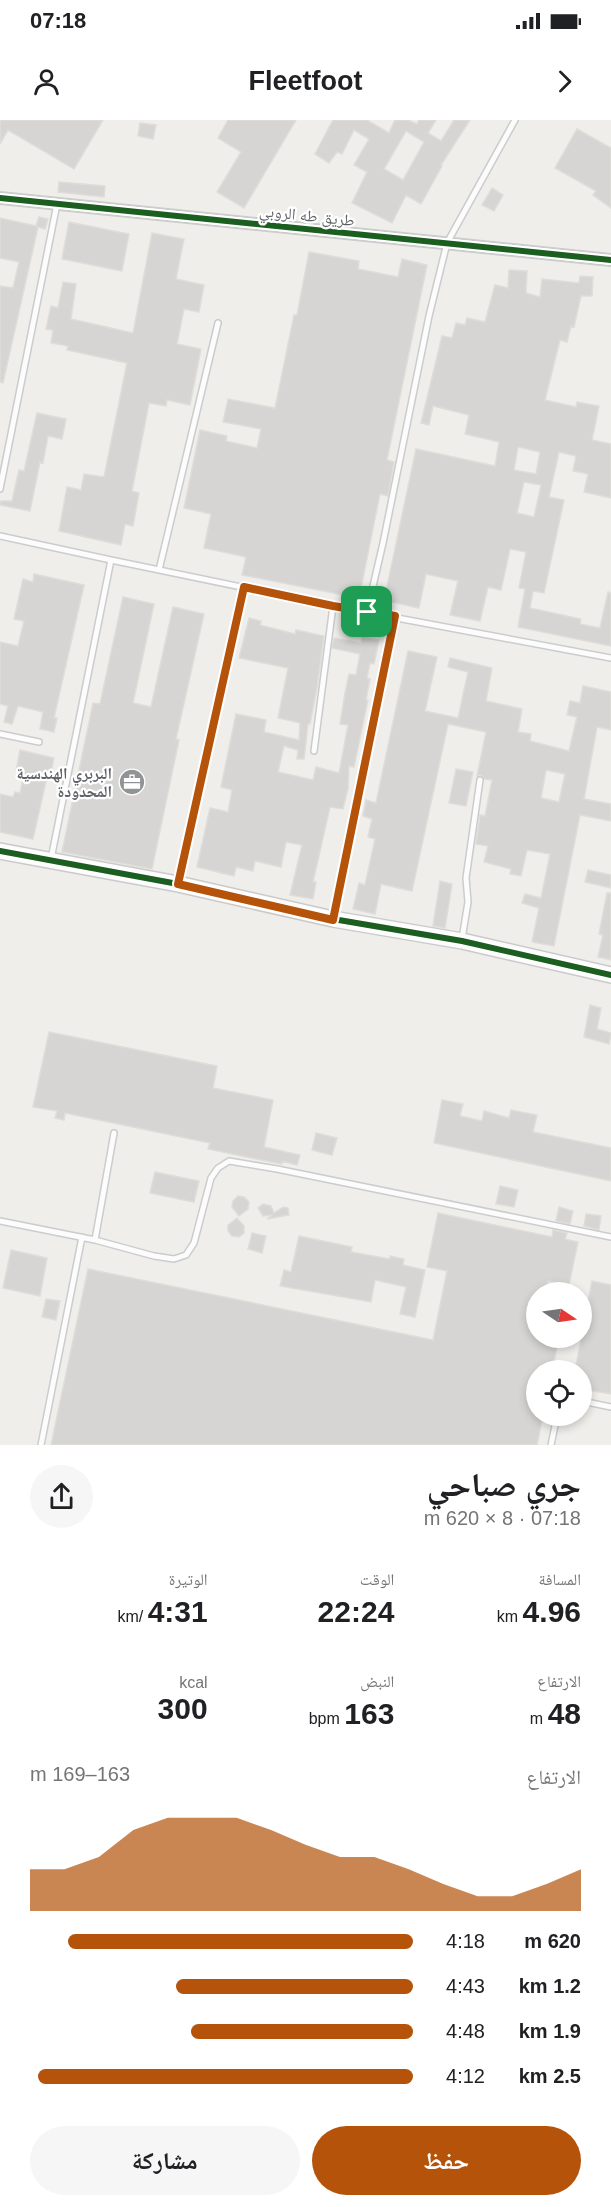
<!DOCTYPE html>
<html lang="ar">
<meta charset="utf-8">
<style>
body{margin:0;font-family:Helvetica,"Noto Naskh Arabic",sans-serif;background:#f6f6f6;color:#202124;direction:rtl;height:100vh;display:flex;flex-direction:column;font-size:22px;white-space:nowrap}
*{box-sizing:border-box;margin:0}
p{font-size:20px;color:#757577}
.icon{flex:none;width:33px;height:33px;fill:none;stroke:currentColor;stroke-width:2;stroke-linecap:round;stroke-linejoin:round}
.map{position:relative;height:1325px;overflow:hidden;direction:ltr}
.details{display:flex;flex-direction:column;background:#fff;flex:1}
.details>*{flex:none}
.needle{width:39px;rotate:103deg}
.buttons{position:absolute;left:526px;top:1162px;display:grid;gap:12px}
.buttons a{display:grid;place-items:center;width:66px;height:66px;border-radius:50%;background:#fff;box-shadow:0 3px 9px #0003;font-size:30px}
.pin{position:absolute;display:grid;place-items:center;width:51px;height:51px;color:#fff;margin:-26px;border-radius:12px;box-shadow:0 3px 9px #0006}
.round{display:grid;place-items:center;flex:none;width:63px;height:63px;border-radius:32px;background:#f6f6f6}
.head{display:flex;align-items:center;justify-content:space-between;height:102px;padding:0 30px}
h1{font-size:33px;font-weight:700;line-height:45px}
.figures{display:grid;grid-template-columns:repeat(3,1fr);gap:9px;height:102px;padding:6px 30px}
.figures div{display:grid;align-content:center}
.figures b{font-size:30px;font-weight:700}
.figures small{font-size:16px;font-weight:400}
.figures p{font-size:16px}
.chart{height:168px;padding:12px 30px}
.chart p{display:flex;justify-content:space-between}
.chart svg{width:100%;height:108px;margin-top:6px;fill:#b45309;opacity:.7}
.button{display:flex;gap:12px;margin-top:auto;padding:12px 30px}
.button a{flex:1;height:69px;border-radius:36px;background:#b45309;color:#fff;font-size:24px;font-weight:700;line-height:69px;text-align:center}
.button a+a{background:#f6f6f6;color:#202124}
ul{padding:0 30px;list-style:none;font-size:20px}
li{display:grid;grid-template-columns:96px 72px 1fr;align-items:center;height:45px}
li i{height:15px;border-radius:8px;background:#b45309}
.status{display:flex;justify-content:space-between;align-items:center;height:42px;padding:0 30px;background:#fff;direction:ltr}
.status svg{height:16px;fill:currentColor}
header{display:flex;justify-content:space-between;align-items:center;height:78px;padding:0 30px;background:#fff;font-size:27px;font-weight:700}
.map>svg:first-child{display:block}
.building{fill:#d6d5d3;stroke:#deddd9;stroke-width:1.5;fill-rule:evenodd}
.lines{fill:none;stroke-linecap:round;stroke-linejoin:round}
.lane-casing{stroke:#cbcccc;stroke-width:8}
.street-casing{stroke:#cbcccc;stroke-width:14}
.secondary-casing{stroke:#cacacb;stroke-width:18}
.lane{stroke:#fdfcfc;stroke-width:5}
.street{stroke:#fdfcfc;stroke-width:10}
.secondary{stroke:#fdfcfc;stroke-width:15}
.cycleway-casing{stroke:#fff;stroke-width:10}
.cycleway{stroke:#1b5e20;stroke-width:6}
.route-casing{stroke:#fff;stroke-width:12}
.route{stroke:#b45309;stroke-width:8}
.labels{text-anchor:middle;stroke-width:4.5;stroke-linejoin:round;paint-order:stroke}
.street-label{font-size:16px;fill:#5f6368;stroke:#fff}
.poi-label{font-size:16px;font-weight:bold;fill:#5f6368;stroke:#fff;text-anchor:end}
</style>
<div class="status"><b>07:18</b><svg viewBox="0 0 49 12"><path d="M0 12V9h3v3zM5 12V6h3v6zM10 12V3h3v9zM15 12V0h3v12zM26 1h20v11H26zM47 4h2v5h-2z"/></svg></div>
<header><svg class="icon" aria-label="forward" viewBox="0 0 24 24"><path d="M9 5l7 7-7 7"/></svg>Fleetfoot<svg class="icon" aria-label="person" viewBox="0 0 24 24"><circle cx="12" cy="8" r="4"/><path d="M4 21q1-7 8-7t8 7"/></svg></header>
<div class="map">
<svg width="611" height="1325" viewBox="0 0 611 1325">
<rect width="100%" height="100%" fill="#efeeea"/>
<!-- building -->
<path class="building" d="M0,0h103l-29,49 -66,-39 -8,14z
M228,0h68l-52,88 -27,-16 24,-40 -23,-14z
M333,0h34l22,13 6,-13h13l9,4 2,-4h17l-8,13 13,8 13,-21h16l-29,45 1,1 -21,38 -15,-9 -14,28 -40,-20 15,-31 -13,-7 15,-26 -15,-9 -12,24 -5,-2 -8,11 -14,-9zM406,11l18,11 -21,38 -19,-11z
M140,3l16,2 -3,14 -15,-3z
M577,9l34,19v60l-18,-13 3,-4 -41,-23z
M59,62l46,4 -1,11 -46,-5z
M492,68l11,7 -9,16 -12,-6z
M39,97l9,2 -3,10 -7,-2 -35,156 -3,-1v-96l13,2 6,-26 -19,-4v-40l36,8z
M69,102l60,12 -7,37 -60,-12z
M152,113l32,6 -8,40 28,6 -5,27 -15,-3 -7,35 24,5 -11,56 -23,-5 -1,6 -17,-3 -17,88 7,2 -6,33 -8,-2 -4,21 -62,-14 8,-44 14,3 3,-16 20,3 23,-114 -60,-13 1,-4 -17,-3 2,-13 -7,-1 5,-23 7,2 5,-26 13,2 -5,35 62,14z
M309,132l50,9 -1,8 40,8 4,-18 25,6 -40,195 7,2 -6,34 -8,-2 -21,104 -117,-23 4,-18 -42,-9 7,-34 -27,-6 16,-78 27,6 -1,5 31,7 4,-19 -38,-7 5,-23 47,9 19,-93h3z
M509,150l18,1 -1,22 14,4 2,-18 37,4 1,-7 13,1 -1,19h-11l-7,31 -3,-1 -4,16 -7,-2 -15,60 31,7 1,-5 22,4 -7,34 19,4v54l-27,-6 4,-18 -15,-3 3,-15 -17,-4 -10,45 15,3 -20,93 -11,-2 -3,17 51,11 -1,5 20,4 8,-36 3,1v53l-93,-19 7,-38 -6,-1 7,-36 -16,-3 -9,41 -13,-3 -8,34 -30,-6 8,-34 -32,-7 -7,34 -28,-6 1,-5 -7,-1 31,-147 79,17 4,-24 -34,-8 4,-19 -36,-9 -4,19 -8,-2 21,-87 10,2 4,-15 9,2 2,-7 18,4 10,-37 13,3zM518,327l22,5 -4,22 -22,-4zM524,362l17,3 -7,32 -17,-4z
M37,293l29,6 -4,20 -14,-3 -5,27 -3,-1 -10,49 -30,-6v-4h12l7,-31 5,1z
M34,454l50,11 -30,133h3l-3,14 -14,-3 3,-17 -25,-6 -6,18 -8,-2 4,-16 -8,-2v-62l18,4 6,-25 -10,-2 9,-40 10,3z
M123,477l31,7 -21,99 18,4 22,-100 31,7 -28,125 3,1 -27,129 -90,-17 31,-149 7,1z
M249,498l12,3 -1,4 35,9 1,-4 28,6 -7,52 -7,36h-2l-4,35h-7l1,-9 -14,-4 -6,26 35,8 3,-13 23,6 9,-48 -8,-1 5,-31 4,-19 7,1 4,-21 -28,-6 2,-10 27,5 1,-6 17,3 -5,24 -4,-1 -3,15 3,1 -4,21h2l-14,67 -5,-1 -1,23 -5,20 -13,-2 -17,75h3l-3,17 -23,-4 12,-50 -16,-3 -5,25 -26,-6 -2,10 -17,-4 -2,9 -37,-9 13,-59 18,4 4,-22 -11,-3 15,-73 30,6 -2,12 35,8 1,-17 -22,-5 10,-50 -49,-10z
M408,531l29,6 -12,54 33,7 10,-46 -20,-5 2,-9 42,10 -6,33 36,8 -4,23 13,2 -1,7 39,10 8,-34 -10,-2 3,-14 10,2 3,-17 28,6v38l-14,-3 -13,72 27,5v17l-31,-6 -26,131 -22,-4 7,-34 -17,-5 3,-9 16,4 9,-44 -23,-4 -6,26 -11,-2 1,-5 -27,-7 4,-16 -12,-2 4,-29 5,1 7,-36 -7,-1 -4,-4 -4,1 9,-44 -38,-8 -36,167 -31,-7 -6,30 -22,-5 6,-26 6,2 10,-46 -7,-2 4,-18 -9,-3 3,-16 10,3zM546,650l19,4 -6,28 -18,-4z
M20,630l34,8 -4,20 -3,-1 -14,62 -33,-7v-38l13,3 2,-5 5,1 4,-20 -8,-2z
M456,649l17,3 -7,34 -17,-3z
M588,750l23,5v13l-26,-6z
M440,761l12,3 -7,44 -12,-2z
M607,773h4v67l-13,-3 5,-22 -4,-1z
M590,885l11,3 -4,21 14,4 -2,11 -25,-7z
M49,912l168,34 -4,22 60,12 -9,47 36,8 -3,10 -15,-4v3l-21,-4 -53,-11 2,-6 -145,-30 -1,7 -9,-2 2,-7 -24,-4z
M442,980l21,4 -3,12 22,5 2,-10 25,7 2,-8 26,5 -4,17 78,16v33l-177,-38z
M316,1013l21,5 -5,17 -20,-5z
M155,1052l44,9 -5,21 -44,-9z
M500,1066l18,4 -4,17 -18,-3z
M238,1076l6,1 5,5 -1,7 -9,7 -7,-9 1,-6z
M263,1084l8,2 3,7 9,-6 5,1 1,7 -22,4 5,-4 -9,1 -5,-8z
M559,1087l14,4 -3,13 -14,-3z
M438,1093l114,24 1,-7 14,3 -2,6 13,3 -9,43 -21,-4 -2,12h-9v45h22l-7,33h-15v45h6l-6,29h-486l37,-176 345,71 14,-69 -20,-4z
M586,1094l15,2 -2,14 -15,-4z
M237,1098l7,8v7l-5,4 -7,-1 -4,-5v-6z
M252,1113l14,3 -4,17 -14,-4z
M299,1116l53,11 -1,5 39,7v-3l14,3 -1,6 22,5 -10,47 -15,-3 6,-27 -31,-7 -4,22 -91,-16 4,-16 7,2z
M11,1130l36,8 -7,38 -37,-8z
M592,1161l19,4v109l-29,-5v-18h-7z
M46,1179l14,2 -4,19 -14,-3z"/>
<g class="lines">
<!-- lane casing -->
<g class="lane-casing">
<path id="lane" d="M0,369l57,-285
M0,416l111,24
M159,450l59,-247
M367,492l16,-69 46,-227 18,-73 68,-123
M0,614l39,8
M314,631l19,-145
M51,739l60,-299 222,46 278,52
M178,761l66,-294
M333,797l62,-301
M462,819l6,-37 -2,-24 14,-98
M0,1101l95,19 59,16 20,3 12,-4 8,-12 17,-65 7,-10 11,-7 48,8 334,68
M95,1120l19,-107
M582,1281l29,6
M41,1325l41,-208
M551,1325l6,-29"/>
</g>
<!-- street casing -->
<g class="street-casing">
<path id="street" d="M0,78l611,62"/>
</g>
<!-- secondary casing -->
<g class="secondary-casing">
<path id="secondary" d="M0,731l178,33 155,35 129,22 149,34"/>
</g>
<!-- lane -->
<use href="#lane" class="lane"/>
<!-- street -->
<use href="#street" class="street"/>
<!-- secondary -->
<use href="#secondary" class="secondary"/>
<!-- cycleway casing -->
<g class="cycleway-casing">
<path id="cycleway" d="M0,78l611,62
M0,731l178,33 155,35 129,22 149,34"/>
</g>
<!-- cycleway -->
<use href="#cycleway" class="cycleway"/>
</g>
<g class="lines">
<!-- route casing -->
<g class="route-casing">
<path id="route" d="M244,467l89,19 62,10 -62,304 -155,-36z"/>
</g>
<!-- route -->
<use href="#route" class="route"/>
</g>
<!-- icons -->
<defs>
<g id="office-disc" transform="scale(1.35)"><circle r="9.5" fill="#919496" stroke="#fff"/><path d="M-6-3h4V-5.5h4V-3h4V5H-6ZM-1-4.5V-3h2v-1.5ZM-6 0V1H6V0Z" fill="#fff"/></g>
</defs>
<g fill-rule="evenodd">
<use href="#office-disc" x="132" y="662"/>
</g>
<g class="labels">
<!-- street labels -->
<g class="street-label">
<text transform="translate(307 95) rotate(6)" y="6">طريق طه الروبي</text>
</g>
<!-- poi labels -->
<g class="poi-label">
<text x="112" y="659">البربري الهندسية<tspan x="112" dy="18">المحدودة</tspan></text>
</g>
</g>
</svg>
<div class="buttons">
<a><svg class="needle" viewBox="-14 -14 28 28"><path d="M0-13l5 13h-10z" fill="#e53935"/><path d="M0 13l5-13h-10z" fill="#757577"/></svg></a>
<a><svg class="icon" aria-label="locate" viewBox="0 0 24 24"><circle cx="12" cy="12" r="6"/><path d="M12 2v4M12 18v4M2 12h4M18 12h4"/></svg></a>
</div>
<div class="pin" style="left:367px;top:492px;background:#1e9e55"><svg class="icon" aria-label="arrive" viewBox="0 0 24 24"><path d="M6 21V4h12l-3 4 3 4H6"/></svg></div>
</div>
<section class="details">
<div class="head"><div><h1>جري صباحي</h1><p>07:18 · 8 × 620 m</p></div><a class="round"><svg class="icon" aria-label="share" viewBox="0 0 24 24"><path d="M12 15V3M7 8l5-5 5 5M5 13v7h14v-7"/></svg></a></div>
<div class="figures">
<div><p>المسافة</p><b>4.96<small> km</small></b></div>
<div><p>الوقت</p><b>22:24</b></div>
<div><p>الوتيرة</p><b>4:31<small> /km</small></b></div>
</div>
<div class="figures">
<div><p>الارتفاع</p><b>48<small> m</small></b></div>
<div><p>النبض</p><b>163<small> bpm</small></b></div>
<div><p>kcal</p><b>300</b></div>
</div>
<div class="chart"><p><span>الارتفاع</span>163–169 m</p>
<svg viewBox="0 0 160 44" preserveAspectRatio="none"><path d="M0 44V27L10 27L20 22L30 11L40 6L50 6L60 6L70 11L80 17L90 22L100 22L110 27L120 33L130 38L140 38L150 33L160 27V44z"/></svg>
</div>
<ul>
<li><b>620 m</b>4:18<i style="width:90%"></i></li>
<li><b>1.2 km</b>4:43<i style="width:62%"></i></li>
<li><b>1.9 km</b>4:48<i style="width:58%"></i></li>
<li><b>2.5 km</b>4:12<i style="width:98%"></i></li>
</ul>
<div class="button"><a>حفظ</a><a>مشاركة</a></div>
</section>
